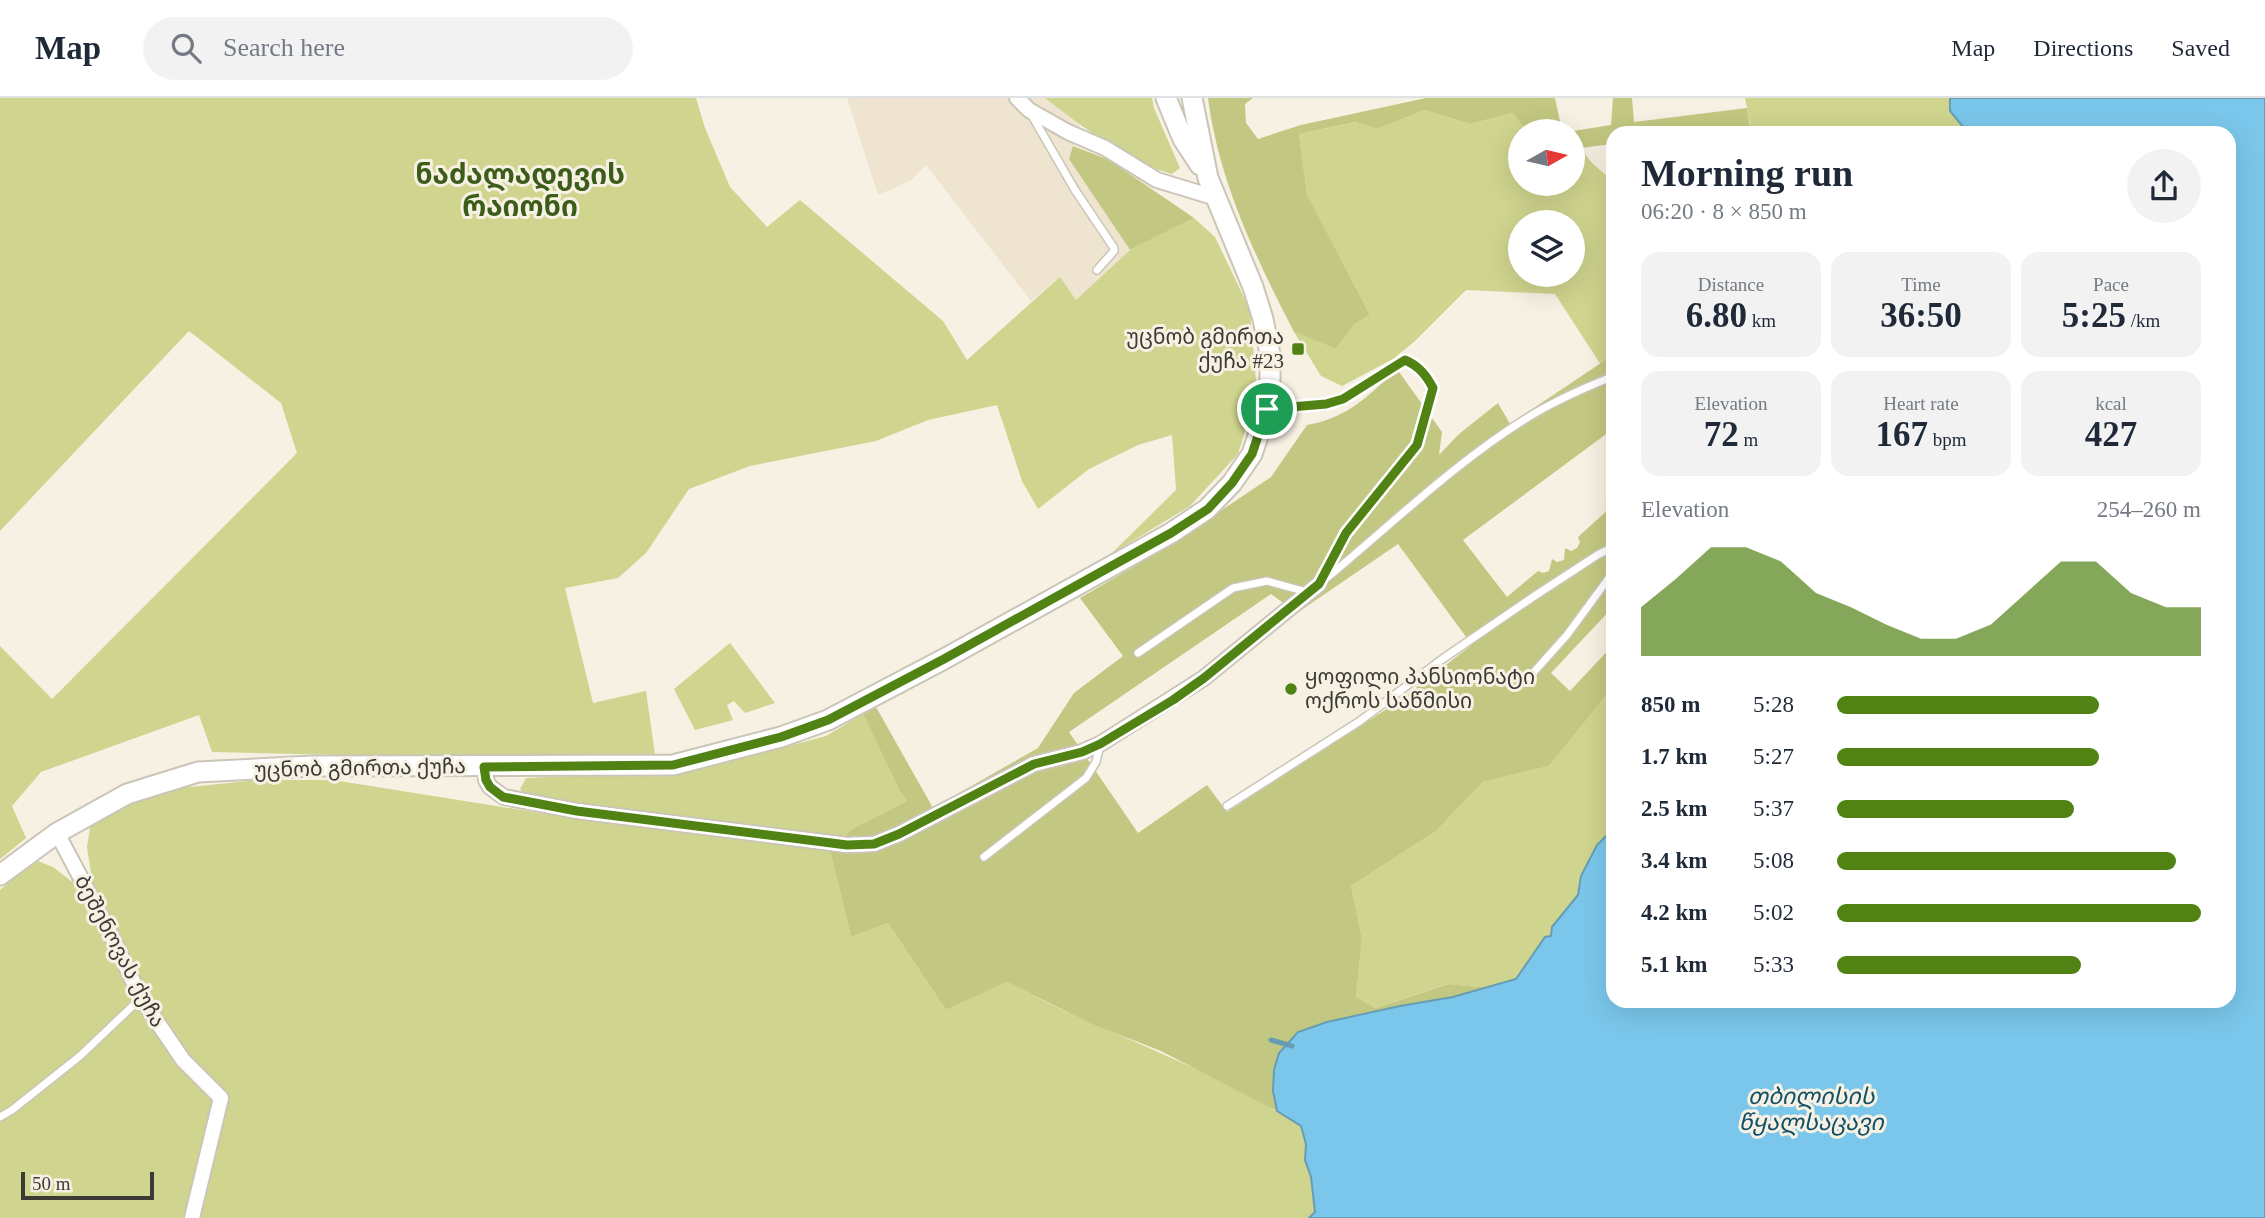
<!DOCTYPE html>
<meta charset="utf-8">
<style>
body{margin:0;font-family:"Times New Roman","Noto Sans Georgian",serif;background:#f2f2f3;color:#1f2937;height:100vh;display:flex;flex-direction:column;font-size:26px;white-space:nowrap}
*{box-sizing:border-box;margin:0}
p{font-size:23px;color:#747a83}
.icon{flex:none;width:38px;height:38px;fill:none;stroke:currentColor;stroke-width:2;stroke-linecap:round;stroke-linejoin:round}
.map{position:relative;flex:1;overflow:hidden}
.details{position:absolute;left:1606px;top:28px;width:630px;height:882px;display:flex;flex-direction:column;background:#fff;border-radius:21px;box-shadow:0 7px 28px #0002}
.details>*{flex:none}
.needle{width:46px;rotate:82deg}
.controls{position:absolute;left:1508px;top:21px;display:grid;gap:14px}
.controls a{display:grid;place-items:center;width:77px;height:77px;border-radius:50%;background:#fff;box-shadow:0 7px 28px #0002;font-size:35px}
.scale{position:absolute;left:21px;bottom:18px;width:133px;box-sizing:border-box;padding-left:7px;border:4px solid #3c3a35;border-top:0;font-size:19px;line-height:24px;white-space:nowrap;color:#3c3a35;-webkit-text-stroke:5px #f7f1e3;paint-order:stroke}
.pin{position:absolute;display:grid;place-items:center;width:60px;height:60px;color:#fff;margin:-30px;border:4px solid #fff;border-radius:50%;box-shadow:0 2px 7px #0007}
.round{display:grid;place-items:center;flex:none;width:74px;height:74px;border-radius:37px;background:#f2f2f3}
.head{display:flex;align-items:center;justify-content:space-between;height:119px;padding:0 35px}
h1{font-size:38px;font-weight:800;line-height:52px}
.figures{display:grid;grid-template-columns:repeat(3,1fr);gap:10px;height:119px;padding:7px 35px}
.figures div{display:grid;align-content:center;border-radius:18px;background:#f2f2f3;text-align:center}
.figures b{font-size:35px;font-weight:800}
.figures small{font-size:19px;font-weight:400}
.figures p{font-size:19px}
.chart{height:196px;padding:14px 35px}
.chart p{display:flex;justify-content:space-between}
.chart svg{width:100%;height:126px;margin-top:7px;fill:#518214;opacity:.7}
ul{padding:0 35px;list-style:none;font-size:23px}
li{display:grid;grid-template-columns:112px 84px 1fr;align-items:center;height:52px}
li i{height:18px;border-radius:9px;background:#518214}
header{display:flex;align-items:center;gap:42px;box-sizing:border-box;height:98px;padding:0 35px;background:#fff;border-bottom:2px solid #e0e1e3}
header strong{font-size:33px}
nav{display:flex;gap:38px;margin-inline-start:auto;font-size:24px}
.search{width:490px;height:63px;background:#f2f2f3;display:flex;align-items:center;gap:18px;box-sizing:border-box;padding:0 24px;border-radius:38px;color:#747a83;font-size:26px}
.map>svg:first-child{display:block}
.built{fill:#eee4d0}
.green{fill:#cfd48e;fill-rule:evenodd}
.forest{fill:#c2c781;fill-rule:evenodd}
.water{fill:#7ac7eb;stroke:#679db4;stroke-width:2}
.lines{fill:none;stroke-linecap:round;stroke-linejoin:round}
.stream{stroke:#679db4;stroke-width:5}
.service-casing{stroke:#cbc5b8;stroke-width:10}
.minor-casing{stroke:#cbc5b8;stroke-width:18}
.secondary-casing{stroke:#cbc5b8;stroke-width:23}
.service{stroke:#fff;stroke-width:7}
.minor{stroke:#fff;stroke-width:14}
.secondary{stroke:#fff;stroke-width:19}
.route-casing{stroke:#fff;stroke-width:14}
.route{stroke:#518214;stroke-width:9}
.poi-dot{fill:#518214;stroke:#f7f1e3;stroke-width:2.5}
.labels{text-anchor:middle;stroke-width:6;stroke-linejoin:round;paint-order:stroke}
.poi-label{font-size:21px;fill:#3c3a35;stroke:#f7f1e3;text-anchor:end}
.street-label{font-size:21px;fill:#3c3a35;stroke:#f7f1e3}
.water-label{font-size:23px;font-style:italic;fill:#0f4f68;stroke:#f7f1e3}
.district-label{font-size:28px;font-weight:bold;fill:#3c5c1a;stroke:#f7f1e3}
</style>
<header>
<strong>Map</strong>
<div class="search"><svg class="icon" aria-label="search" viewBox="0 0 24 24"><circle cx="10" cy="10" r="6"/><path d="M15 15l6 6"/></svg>Search here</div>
<nav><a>Map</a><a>Directions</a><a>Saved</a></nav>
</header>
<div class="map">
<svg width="2265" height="1120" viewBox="0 0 2265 1120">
<rect width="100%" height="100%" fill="#f7f1e3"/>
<!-- built -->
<path class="built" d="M847,0h198l35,27 -11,34 61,91 -54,51 -16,-24 -29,24 -105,-136 -16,16 -32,14z"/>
<!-- green -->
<path class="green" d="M0,0h696l9,30 25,59 37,40 33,-27 143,121 24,39 93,-83 16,23 54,-50 64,-32 21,19 35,73 7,83 -19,61 -48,52 -79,48 65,-64 -4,-55 -34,10 -49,24 -51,40 -16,-28 -25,-76 -69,15 -52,21 -126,25 -61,23 -43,64 -28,25 -53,10 28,115 53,-12 10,71 -444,-10 -13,-37 -158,57 -29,34 14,32 -26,21v-213l52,53 245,-246 -16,-50 -92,-72 -189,200z
M1045,0h107l2,10 26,60 -8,6c-40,-10 -94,-50 -127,-76z
M1745,0h205v13l18,22h-216z
M1425,12l45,14 43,-11 13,18h-5v53h40l4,4 1,-4h7v-18l7,-18 12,15 21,18v174l-12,10 -46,-71 -89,-4 -51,51 -22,18 -51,27 -21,-10 -27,-44 42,17 19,-25 15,-9 -63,-121 -8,-60 58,-12 20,7zM1521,124h52v53h-52z
M730,545l45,60 -30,10 -11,-12 -7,4 6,15 -38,10 -21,-41z
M1613,589v142l-16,16 -16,31 -3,19 -26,32 -1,9 -16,14 -10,18 -9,11 -15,3 -11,6 -43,-4 -71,24 -20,-11 6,-59 -11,-52 85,-55 47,-49 66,-16z
M863,616l36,76 8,11 -55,28 -12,11 -313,-43 -7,-8 6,-11 168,-7 132,-35z
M258,682h75l239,38 258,32 21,87 37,-14 58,87 61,-28c29,14 58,30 87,42 71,31 142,60 207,102l5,18 -1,16 6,17 4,36 -6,5h-1309v-328l35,-30 18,7 18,14 20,-8 -4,-26 4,-26 48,-21 40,-12z"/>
<!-- forest -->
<path class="forest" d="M1208,0h45l-8,6 1,19 12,16 43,-14 125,-27h129l7,33h-36l-13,-18 -43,11 -45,-14 -48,19 -21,-7 -57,12 8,60 63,121 -15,9 -19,25 -42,-17c-38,-74 -75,-150 -86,-234z
M1613,0h19l2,24 113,-14 3,19 -51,6h-85l-1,11 -33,4 -7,18v-35l38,-6z
M1073,48l36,14 85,58 -64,32 -61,-91z
M1613,257v74l-150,111 44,57 31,-26 5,2 6,-2 3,-12 5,3 7,-2 1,-12 6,3 6,-3 3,-6 -2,-5 31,-28 -4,-5 2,-2 4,5 2,-2v102l-62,66 19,18 43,-46v42l-64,79 -66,16 -47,49 -85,55 11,52 -6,59 20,11 72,-24 42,4 -210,106 -3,17 -116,-60 -69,-27 -85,-42 -61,28 -58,-87 -37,14 -21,-87 22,-21 55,-28 -8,-11 -36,-76 13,-7 57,101 105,-60 36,-55 49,-37 -43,-58 84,-49 107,-72 36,-52c41,-7 61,-29 90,-56l45,63 -3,23 20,-21 39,-31 12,21zM1398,446l74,101 -76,58 -169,109 -20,-27 -69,48 -69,-101 202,-138 26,19z"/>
<!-- water -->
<path class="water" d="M1950,0h315v1120h-956l6,-6 -4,-35 -6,-17 1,-16 -5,-18 -24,-15 -4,-20 1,-21 5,-17 19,-21 29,-10 73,-16 53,-9 63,-18 29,-42 6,-1 1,-9 26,-32 3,-19 16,-31 16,-16 1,172h616v-868h-262l-18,-22z"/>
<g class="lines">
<!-- stream -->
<path class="stream" d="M1271,942l21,6"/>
<!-- service casing -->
<g class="service-casing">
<path id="service" d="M1031,16l44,76 39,58v3l-17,19
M1268,311l58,-5 18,-5 61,-38c14,5 22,14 28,27l-16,57 -71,88 -27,51
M1323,483c67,-55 130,-117 204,-163 27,-17 57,-30 87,-42
M1138,555l95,-65 34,-7 40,11
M1533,575l34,-38 47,-64
M1227,708l133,-85 81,-61 92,-63 66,-43 15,-7
M984,759l102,-79 10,-16 4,-17
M0,1019l12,-7 68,-54 61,-58"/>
</g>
<!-- minor casing -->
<g class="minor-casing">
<path id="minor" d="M1017,0l12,12 39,22 37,16 52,32 59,18
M484,669l2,13 4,7 14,10 73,14 270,34 27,-1 25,-10 135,-70 48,-12 18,-8 104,-66 115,-94
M57,735l54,102 30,63 42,62 38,38 -29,120"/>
</g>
<!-- secondary casing -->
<g class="secondary-casing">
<path id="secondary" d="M1166,0l17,41 17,26
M0,777l57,-42 70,-39 71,-22 114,-6 361,-1 108,-28 47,-17 116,-61 227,-126 36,-24 25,-26 20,-29 15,-45 3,-28v-27l-7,-35 -10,-32 -45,-109 -16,-80"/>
</g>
<!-- service -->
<use href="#service" class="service"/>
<!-- minor -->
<use href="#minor" class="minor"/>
<!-- secondary -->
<use href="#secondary" class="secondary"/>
</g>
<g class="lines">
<!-- route casing -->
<g class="route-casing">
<path id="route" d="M1405,262c14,6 21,15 28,28l-16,57 -71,88 -27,51 -115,94 -31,22 -73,44 -18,8 -48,12 -135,70 -25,10 -27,1 -270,-34 -74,-14 -13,-10 -4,-7 -2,-13 189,-2 108,-28 47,-17 116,-61 227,-126 37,-24 24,-26 20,-29 15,-45 59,-5 17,-5z"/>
</g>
<!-- route -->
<use href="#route" class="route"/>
</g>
<!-- markers -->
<g class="poi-dot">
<rect x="1291" y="244" width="14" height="14" rx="3.5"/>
<circle cx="1291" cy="591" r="7"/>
</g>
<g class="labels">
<!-- poi labels -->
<g class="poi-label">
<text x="1284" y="246">უცნობ გმირთა<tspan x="1284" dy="24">ქუჩა #23</tspan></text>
<text x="1305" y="586" text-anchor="start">ყოფილი პანსიონატი<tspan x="1305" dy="24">ოქროს საწმისი</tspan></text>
</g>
<!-- street labels -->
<g class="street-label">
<text transform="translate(360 670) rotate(-1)" y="7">უცნობ გმირთა ქუჩა</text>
<text transform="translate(120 853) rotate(62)" y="7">ბეშენოვას ქუჩა</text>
</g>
<!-- water labels -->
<g class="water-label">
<text x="1811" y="1006">თბილისის<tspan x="1811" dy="26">წყალსაცავი</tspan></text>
</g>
<!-- district labels -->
<g class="district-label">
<text x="520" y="86">ნაძალადევის<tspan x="520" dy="32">რაიონი</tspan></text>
</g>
</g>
</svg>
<div class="controls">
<a><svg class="needle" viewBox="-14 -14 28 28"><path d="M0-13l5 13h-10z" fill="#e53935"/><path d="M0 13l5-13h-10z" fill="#747a83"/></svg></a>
<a><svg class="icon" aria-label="layers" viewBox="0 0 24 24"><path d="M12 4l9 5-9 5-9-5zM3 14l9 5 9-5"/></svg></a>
</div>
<div class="scale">50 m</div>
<div class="pin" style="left:1267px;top:311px;background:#1e9e55"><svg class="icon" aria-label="arrive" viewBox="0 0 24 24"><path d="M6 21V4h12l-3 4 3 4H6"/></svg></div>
<section class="details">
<div class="head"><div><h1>Morning run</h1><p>06:20 · 8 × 850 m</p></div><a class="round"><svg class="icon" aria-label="share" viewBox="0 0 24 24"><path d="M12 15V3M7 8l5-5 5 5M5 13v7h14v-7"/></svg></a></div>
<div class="figures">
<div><p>Distance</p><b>6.80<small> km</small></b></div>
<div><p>Time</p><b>36:50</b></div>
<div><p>Pace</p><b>5:25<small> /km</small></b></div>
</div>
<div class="figures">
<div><p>Elevation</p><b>72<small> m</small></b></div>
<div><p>Heart rate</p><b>167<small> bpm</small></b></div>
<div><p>kcal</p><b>427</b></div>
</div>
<div class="chart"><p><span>Elevation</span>254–260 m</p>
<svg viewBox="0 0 160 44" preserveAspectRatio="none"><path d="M0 44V27L10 17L20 6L30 6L40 11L50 22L60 27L70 33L80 38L90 38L100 33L110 22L120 11L130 11L140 22L150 27L160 27V44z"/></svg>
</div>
<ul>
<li><b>850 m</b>5:28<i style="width:72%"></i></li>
<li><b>1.7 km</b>5:27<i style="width:72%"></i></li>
<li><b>2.5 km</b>5:37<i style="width:65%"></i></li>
<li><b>3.4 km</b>5:08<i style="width:93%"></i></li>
<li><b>4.2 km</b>5:02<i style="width:100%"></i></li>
<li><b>5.1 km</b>5:33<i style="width:67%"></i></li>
</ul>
</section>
</div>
